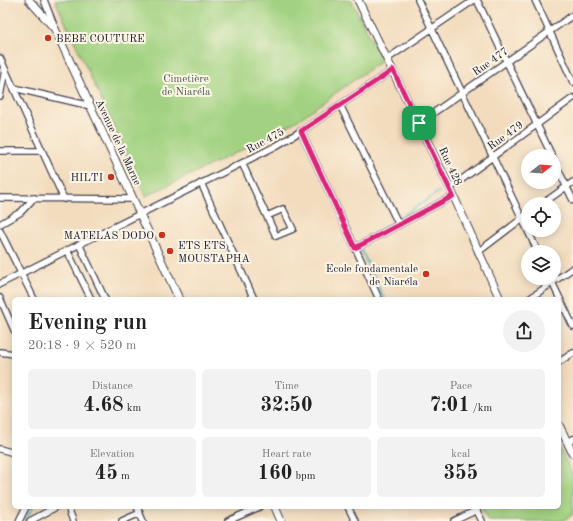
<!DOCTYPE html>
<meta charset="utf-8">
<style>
body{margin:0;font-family:"Old Standard TT",serif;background:#f2f2f2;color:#222;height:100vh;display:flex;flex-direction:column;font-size:15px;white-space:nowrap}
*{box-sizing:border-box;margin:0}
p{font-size:13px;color:#767676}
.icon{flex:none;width:22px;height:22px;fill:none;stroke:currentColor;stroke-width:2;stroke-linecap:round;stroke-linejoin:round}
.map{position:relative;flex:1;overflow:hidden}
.sheet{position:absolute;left:12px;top:297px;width:549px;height:212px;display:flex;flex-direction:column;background:#fff;border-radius:6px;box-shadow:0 2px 10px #0003}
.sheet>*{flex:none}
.needle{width:26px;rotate:73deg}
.controls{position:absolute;left:521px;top:149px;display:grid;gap:8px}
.controls a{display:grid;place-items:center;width:40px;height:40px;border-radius:50%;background:#fff;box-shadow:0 2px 10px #0003;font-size:20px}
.pin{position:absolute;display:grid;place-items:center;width:34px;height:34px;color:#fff;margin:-17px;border-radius:8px;box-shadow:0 2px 6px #0006}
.round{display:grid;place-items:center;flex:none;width:42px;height:42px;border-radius:21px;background:#f2f2f2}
.headline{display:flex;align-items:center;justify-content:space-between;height:68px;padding:0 16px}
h1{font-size:22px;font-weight:700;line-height:30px}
.metrics{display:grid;grid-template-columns:repeat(3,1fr);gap:6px;height:68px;padding:4px 16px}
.metrics div{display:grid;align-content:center;border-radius:6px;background:#f2f2f2;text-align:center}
.metrics b{font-size:20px;font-weight:700}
.metrics small{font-size:11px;font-weight:400}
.metrics p{font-size:11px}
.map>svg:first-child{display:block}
.green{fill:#a2d281;stroke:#627a5e}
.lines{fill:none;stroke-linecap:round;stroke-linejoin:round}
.stream{stroke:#48b4c6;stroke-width:2}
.minor-casing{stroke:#413e4e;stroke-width:8}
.tertiary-casing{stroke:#413e4e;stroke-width:9}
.minor{stroke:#fff;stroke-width:5.5}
.tertiary{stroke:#fff;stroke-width:7}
.route-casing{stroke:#fff;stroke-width:8}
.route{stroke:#db2777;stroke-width:5}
.poi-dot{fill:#c8321e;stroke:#fcf5e5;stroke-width:1.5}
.labels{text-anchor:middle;stroke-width:4;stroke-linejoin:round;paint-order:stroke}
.poi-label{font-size:11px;fill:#22223b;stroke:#fcf5e5;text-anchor:end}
.street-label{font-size:11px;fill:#22223b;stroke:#fcf5e5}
.park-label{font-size:11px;fill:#485750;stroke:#fcf5e5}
</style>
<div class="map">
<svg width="573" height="521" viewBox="0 0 573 521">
<rect width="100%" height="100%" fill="#fcf5e5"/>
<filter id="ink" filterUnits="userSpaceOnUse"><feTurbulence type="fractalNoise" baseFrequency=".025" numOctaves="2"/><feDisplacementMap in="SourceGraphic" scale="8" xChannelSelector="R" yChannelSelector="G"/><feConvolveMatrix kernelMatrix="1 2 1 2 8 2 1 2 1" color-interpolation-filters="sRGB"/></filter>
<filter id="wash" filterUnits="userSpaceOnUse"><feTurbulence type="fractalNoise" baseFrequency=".012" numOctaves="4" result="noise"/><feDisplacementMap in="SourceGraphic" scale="16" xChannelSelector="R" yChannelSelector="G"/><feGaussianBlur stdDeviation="0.9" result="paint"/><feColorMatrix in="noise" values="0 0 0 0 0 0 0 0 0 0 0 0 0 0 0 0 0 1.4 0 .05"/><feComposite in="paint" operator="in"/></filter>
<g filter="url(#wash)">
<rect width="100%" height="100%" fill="#f3dcbd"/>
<!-- green -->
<path class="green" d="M55,0h296l31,60 -84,60 -25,15 -127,61z
M559,446l14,30v38l-10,7h-75l-7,-14h78z"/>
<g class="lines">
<!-- stream -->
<path class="stream" d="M368,238l71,-46
M360,247l24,52
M25,521l8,-14"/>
</g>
</g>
<g filter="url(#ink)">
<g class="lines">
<!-- minor casing -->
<g class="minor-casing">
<path id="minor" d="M44,0l11,28
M418,0l120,252
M477,0l75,156
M535,0l38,82
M0,58l64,141
M387,59l87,-59
M14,88l77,18
M0,96l5,-26
M340,105l59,120
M419,123l154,-108
M301,131l78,168
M0,151h41
M554,161l19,39
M242,163l34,73 17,-7 -10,-20 -16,7
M201,183l53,116
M450,188l123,-90
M0,198l133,1
M542,204l31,-22
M0,224l21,-12 13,-14
M0,231l34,68
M79,244l26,55
M355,248l98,-52
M67,250l24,49
M478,252l50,-38
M550,278l23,48
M0,284l276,-138 25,-15 92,-61
M0,298l14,32
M529,299l44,-31
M0,352l14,2
M559,362l14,-9
M568,443l5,-4
M0,449l14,4
M68,507l5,14
M137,507l6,14
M348,507l7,14
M475,507l7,14
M19,521l7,-14
M30,521l26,-14
M122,521l18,-8
M228,521l31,-14
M454,521l23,-11"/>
</g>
<!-- tertiary casing -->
<g class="tertiary-casing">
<path id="tertiary" d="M29,0l26,29 124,270
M358,0l92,188 50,111
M559,425l14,29
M275,507l6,14"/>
</g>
<!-- minor -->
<use href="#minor" class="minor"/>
<!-- tertiary -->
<use href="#tertiary" class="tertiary"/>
</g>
</g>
<g class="lines" filter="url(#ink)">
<!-- route casing -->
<g class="route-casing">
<path id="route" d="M393,70l60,126 -98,52 -54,-117z"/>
</g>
<!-- route -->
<use href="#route" class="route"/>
</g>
<!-- markers -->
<g class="poi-dot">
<circle cx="48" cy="38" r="4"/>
<circle cx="111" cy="177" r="4"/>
<circle cx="162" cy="235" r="4"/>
<circle cx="170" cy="251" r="4"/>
<circle cx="426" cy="274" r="4"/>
</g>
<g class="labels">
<!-- poi labels -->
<g class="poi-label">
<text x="56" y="42" text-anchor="start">BEBE COUTURE</text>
<text x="103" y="181">HILTI</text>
<text x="154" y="239">MATELAS DODO</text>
<text x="178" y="249" text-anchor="start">ETS ETS<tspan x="178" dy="13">MOUSTAPHA</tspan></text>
<text x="418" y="272">Ecole fondamentale<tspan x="418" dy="13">de Niaréla</tspan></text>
</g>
<!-- street labels -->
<g class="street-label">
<text transform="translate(490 61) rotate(-35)" y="4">Rue 477</text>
<text transform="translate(505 135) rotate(-36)" y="4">Rue 479</text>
<text transform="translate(265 140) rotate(-28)" y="4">Rue 475</text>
<text transform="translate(119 142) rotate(65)" y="4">Avenue de la Marne</text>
<text transform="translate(451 166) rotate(65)" y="4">Rue 428</text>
</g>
<!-- park labels -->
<g class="park-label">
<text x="186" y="82">Cimetière<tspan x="186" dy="13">de Niaréla</tspan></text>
</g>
</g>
</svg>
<div class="controls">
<a><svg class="needle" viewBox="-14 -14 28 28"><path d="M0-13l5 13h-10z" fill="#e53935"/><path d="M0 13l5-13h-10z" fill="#767676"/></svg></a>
<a><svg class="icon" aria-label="locate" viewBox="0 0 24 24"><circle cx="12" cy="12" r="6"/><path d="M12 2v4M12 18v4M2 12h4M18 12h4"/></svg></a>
<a><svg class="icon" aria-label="layers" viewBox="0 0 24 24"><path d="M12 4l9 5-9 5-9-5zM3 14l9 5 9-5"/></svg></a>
</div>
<div class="pin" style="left:419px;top:123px;background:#1e9e55"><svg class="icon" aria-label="arrive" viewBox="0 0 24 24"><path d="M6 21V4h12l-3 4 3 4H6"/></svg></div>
<section class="sheet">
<div class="headline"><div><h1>Evening run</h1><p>20:18 · 9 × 520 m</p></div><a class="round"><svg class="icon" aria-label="share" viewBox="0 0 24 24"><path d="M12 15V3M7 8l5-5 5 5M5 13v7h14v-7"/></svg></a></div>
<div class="metrics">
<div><p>Distance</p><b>4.68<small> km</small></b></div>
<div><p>Time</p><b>32:50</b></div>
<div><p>Pace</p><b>7:01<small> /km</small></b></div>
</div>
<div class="metrics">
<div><p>Elevation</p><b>45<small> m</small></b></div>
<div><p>Heart rate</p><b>160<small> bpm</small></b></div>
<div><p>kcal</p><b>355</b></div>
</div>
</section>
</div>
